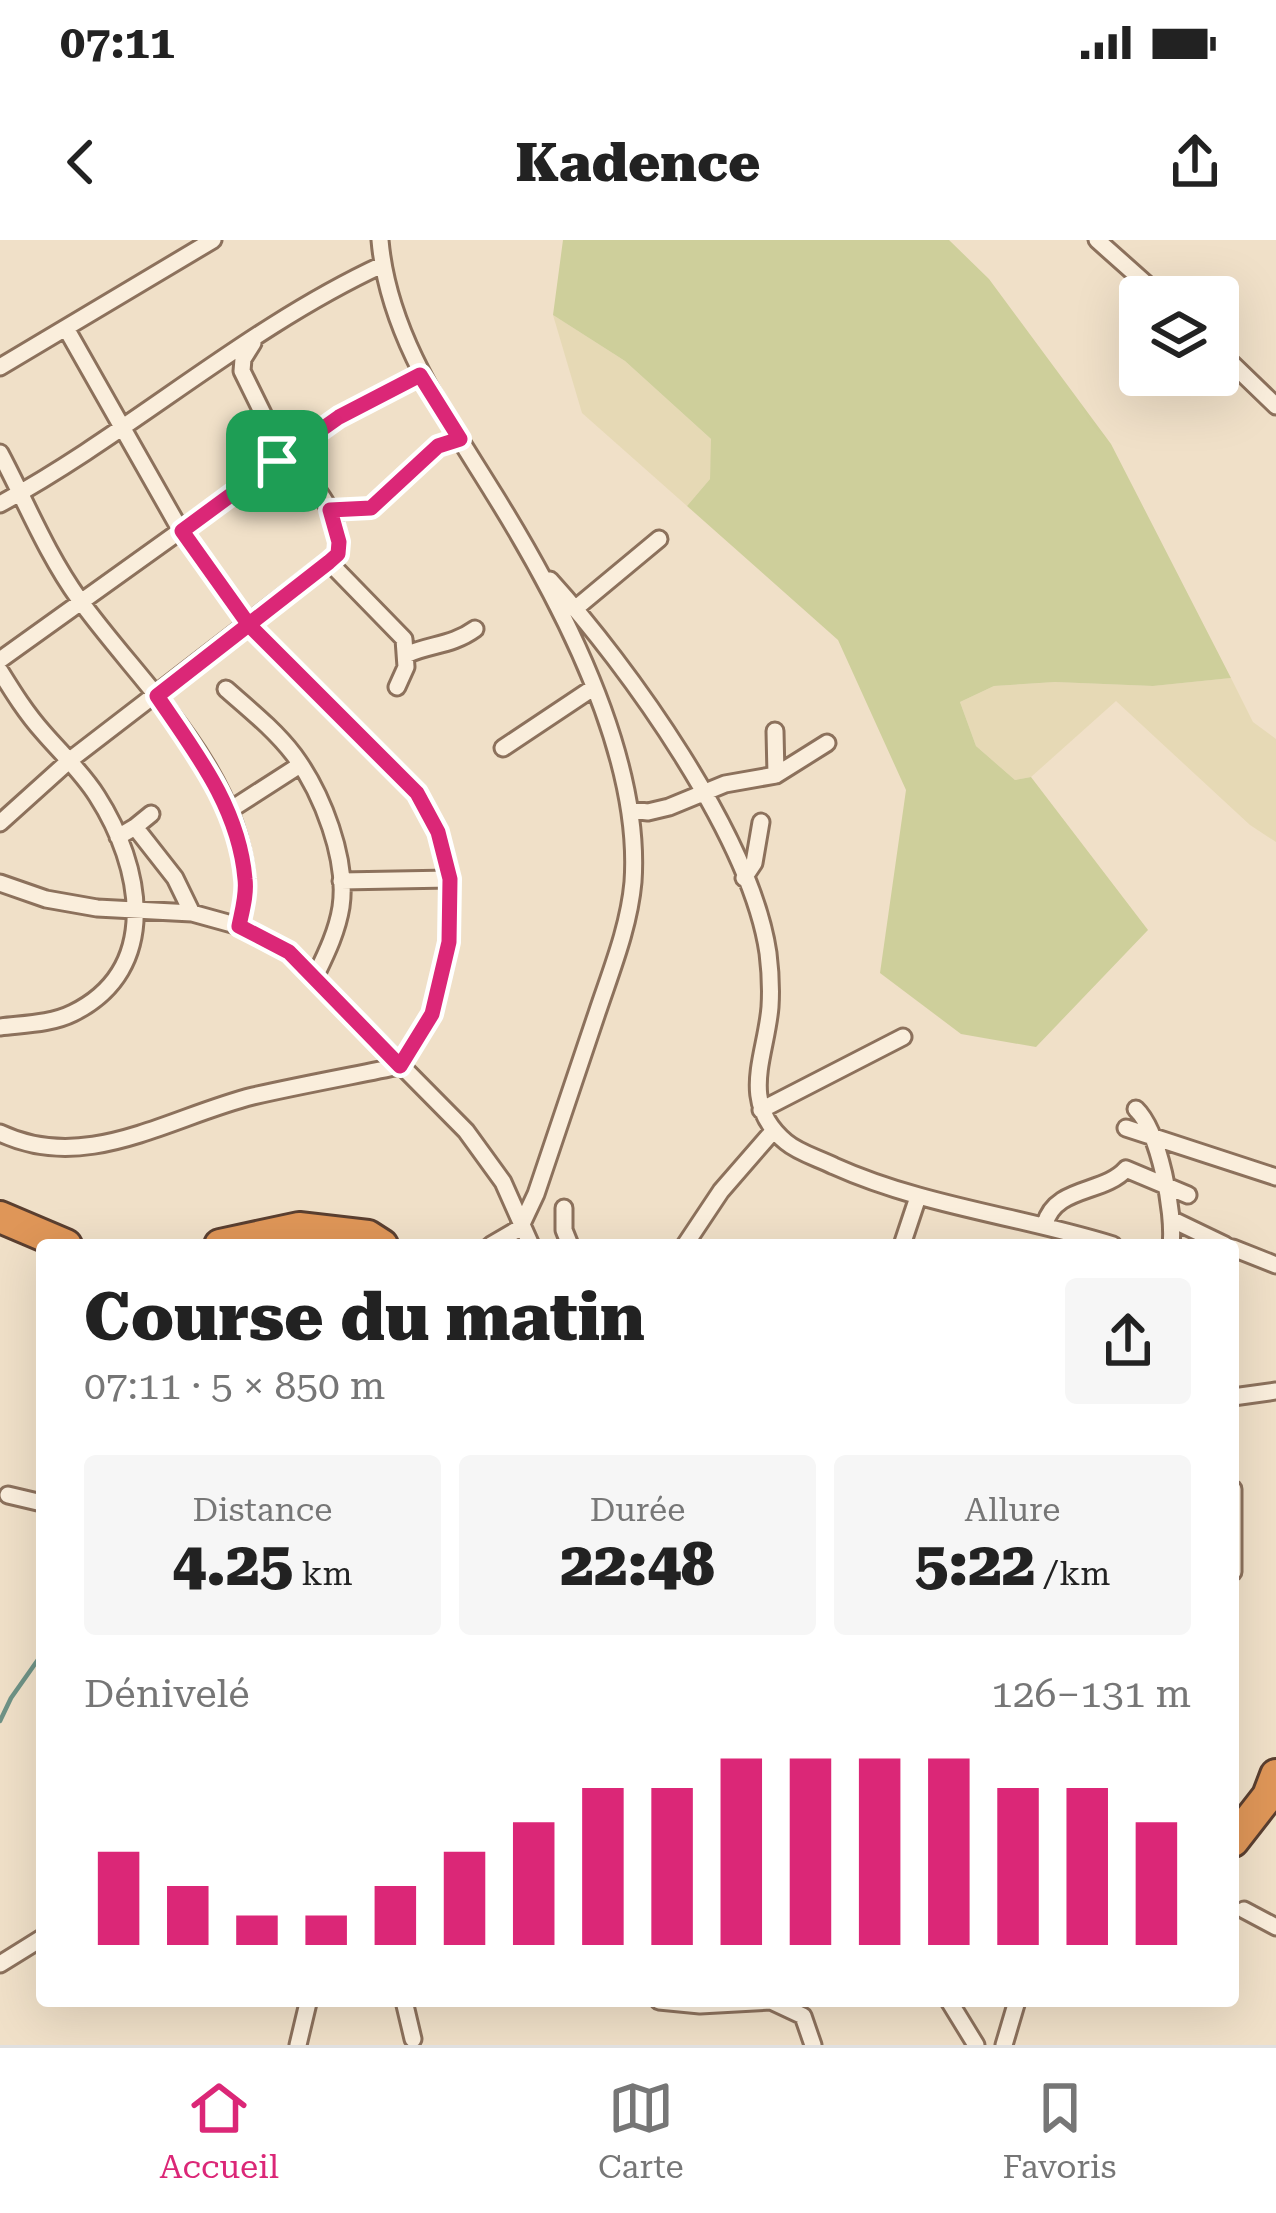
<!DOCTYPE html>
<html lang="fr">
<meta charset="utf-8">
<style>
body{margin:0;font-family:"Roboto Serif",serif;background:#f6f6f6;color:#222;height:100vh;display:flex;flex-direction:column;font-size:45px;white-space:nowrap}
*{box-sizing:border-box;margin:0}
p{font-size:39px;color:#767676}
.icon{flex:none;width:66px;height:66px;fill:none;stroke:currentColor;stroke-width:2;stroke-linecap:round;stroke-linejoin:round}
.map{position:relative;flex:1;overflow:hidden}
.drawer{position:absolute;left:36px;top:999px;width:1203px;height:768px;display:flex;flex-direction:column;background:#fff;border-radius:12px;box-shadow:0 12px 48px #0002}
.drawer>*{flex:none}
.buttons{position:absolute;left:1119px;top:36px;display:grid;gap:24px}
.buttons a{display:grid;place-items:center;width:120px;height:120px;border-radius:12px;background:#fff;box-shadow:0 12px 48px #0002;font-size:60px}
.pin{position:absolute;display:grid;place-items:center;width:102px;height:102px;color:#fff;margin:-51px;border-radius:24px;box-shadow:0 6px 18px #0006}
.round{display:grid;place-items:center;flex:none;width:126px;height:126px;border-radius:12px;background:#f6f6f6}
.summary{display:flex;align-items:center;justify-content:space-between;height:204px;padding:0 48px}
h1{font-size:66px;font-weight:800;line-height:90px}
.stats{display:grid;grid-template-columns:repeat(3,1fr);gap:18px;height:204px;padding:12px 48px}
.stats div{display:grid;align-content:center;border-radius:12px;background:#f6f6f6;text-align:center}
.stats b{font-size:60px;font-weight:800}
.stats small{font-size:33px;font-weight:400}
.stats p{font-size:33px}
.chart{height:336px;padding:24px 48px}
.chart p{display:flex;justify-content:space-between}
.chart svg{width:100%;height:216px;margin-top:12px;stroke:#db2777;stroke-width:6}
.status{display:flex;justify-content:space-between;align-items:center;height:84px;padding:0 60px;background:#fff;direction:ltr}
.status svg{height:33px;fill:currentColor}
header{display:flex;justify-content:space-between;align-items:center;height:156px;padding:0 48px;background:#fff;font-size:54px;font-weight:800}
.dock{display:flex;justify-content:space-around;align-items:center;height:168px;border-top:3px solid #e0e0e0;background:#fff;font-size:33px;color:#767676}
.dock a{display:grid;justify-items:center;gap:6px}
.dock .active{color:#db2777}
.map>svg:first-child{display:block}
.farmland{fill:#e6d9b5}
.green{fill:#cecf9b}
.lines{fill:none;stroke-linecap:round;stroke-linejoin:round}
.stream{stroke:#6f9386;stroke-width:4.5}
.street-casing{stroke:#8c715c;stroke-width:21}
.highway-casing{stroke:#5a3f30;stroke-width:36}
.street{stroke:#faeedc;stroke-width:15}
.highway{stroke:#df9658;stroke-width:30}
.route-casing{stroke:#fff;stroke-width:24}
.route{stroke:#db2777;stroke-width:15}
</style>
<div class="status"><b>07:11</b><svg viewBox="0 0 49 12"><path d="M0 12V9h3v3zM5 12V6h3v6zM10 12V3h3v9zM15 12V0h3v12zM26 1h20v11H26zM47 4h2v5h-2z"/></svg></div>
<header><svg class="icon" aria-label="back" viewBox="0 0 24 24"><path d="M15 5l-7 7 7 7"/></svg>Kadence<svg class="icon" aria-label="share" viewBox="0 0 24 24"><path d="M12 15V3M7 8l5-5 5 5M5 13v7h14v-7"/></svg></header>
<div class="map">
<svg width="1276" height="1805" viewBox="0 0 1276 1805">
<rect width="100%" height="100%" fill="#f0e0c8"/>
<!-- farmland -->
<path class="farmland" d="M553,75l72,46 87,79 -2,39 -23,27 -105,-93z
M1231,438l22,44 23,17v103l-26,-17 -134,-124 -85,76 -16,3 -39,-34 -16,-44 34,-16 61,-4 98,4z"/>
<!-- green -->
<path class="green" d="M563,0h386l40,39 122,165 120,234 -78,8 -98,-4 -61,4 -34,16 16,44 39,34 16,-3 117,153 -112,117 -75,-13 -81,-61 26,-183 -68,-150 -151,-134 23,-27 1,-40 -86,-78 -72,-46z"/>
<g class="lines">
<!-- stream -->
<path class="stream" d="M0,1481l11,-23 31,-44"/>
<!-- street casing -->
<g class="street-casing">
<path id="street" d="M380,0c8,95 66,176 114,254 66,106 148,260 139,388 -4,45 -22,89 -36,131 -20,61 -41,121 -61,181l-16,34 -29,17
M1097,0l64,57
M253,103l-10,16 -1,12 32,65 3,25
M1218,110l58,56
M0,127l213,-127
M0,213c26,49 46,100 79,146 61,85 159,169 167,281 1,14 -5,31 -7,46
M0,264c132,-72 246,-176 382,-239
M330,270l41,-2 67,-62 22,-7
M329,322l75,77 2,28 -9,20
M550,340c78,86 201,257 218,373 2,16 3,38 2,54 -4,50 -32,95 16,135 13,11 32,16 48,24 89,40 186,50 279,79
M576,368l83,-69
M408,414c24,-10 45,-9 67,-25
M0,420l339,-243 81,-42
M0,431c13,21 26,42 43,61 18,21 39,40 54,64 45,70 65,173 -24,217 -22,11 -49,11 -73,14
M226,449c24,21 49,41 68,66 28,38 54,104 47,152 -4,25 -15,47 -26,70
M775,491l1,44
M503,508l90,-60
M230,570l70,-45
M630,570l18,2 21,-5 56,-23 51,-9 51,-32
M0,583l70,-63 268,-206c4,-42 -26,-71 -50,-101
M135,587l16,-13
M118,597l17,-10 40,51 17,35
M744,638l10,-15 7,-41
M341,641l109,-2
M0,643l46,16 51,9 95,5 47,13 50,26 177,179 37,51 28,63
M1136,869c23,22 39,104 35,136
M761,870l142,-73
M1126,888l150,49
M0,893c86,41 169,-16 253,-37 48,-11 98,-20 147,-30l32,-52 17,-72 1,-63 -12,-47 -21,-39 -168,-168 -68,-94 -114,-201
M564,968v22l6,15
M1171,979l54,26
M1045,984c10,-38 59,-30 81,-55l62,26
M685,1005l36,-54 53,-61
M902,1005l16,-48
M1233,1008l43,17
M1233,1157l43,-6
M1233,1249v83
M8,1255l34,8
M1244,1670l32,17
M0,1724l42,-26
M404,1761l9,38
M659,1761l41,4 71,-4 32,15 10,29
M949,1761l27,44
M298,1805l10,-42
M1004,1805l13,-44"/>
</g>
<!-- highway casing -->
<g class="highway-casing">
<path id="highway" d="M0,977l66,28
M220,1005l79,-17 69,8 14,9
M1233,1601l35,-45 8,-21"/>
</g>
<!-- street -->
<use href="#street" class="street"/>
<!-- highway -->
<use href="#highway" class="highway"/>
</g>
<g class="lines">
<!-- route casing -->
<g class="route-casing">
<path id="route" d="M277,221l-95,70 67,94 168,168 21,39 12,47 -1,63 -17,72 -32,52 -111,-114 -50,-26c3,-15 8,-32 6,-47 -6,-71 -49,-126 -88,-183l172,-134 9,-8 1,-12 -9,-32 41,-2 67,-62 22,-7 -40,-64 -81,42 -62,44"/>
</g>
<!-- route -->
<use href="#route" class="route"/>
</g>
</svg>
<div class="buttons">
<a><svg class="icon" aria-label="layers" viewBox="0 0 24 24"><path d="M12 4l9 5-9 5-9-5zM3 14l9 5 9-5"/></svg></a>
</div>
<div class="pin" style="left:277px;top:221px;background:#1e9e55"><svg class="icon" aria-label="arrive" viewBox="0 0 24 24"><path d="M6 21V4h12l-3 4 3 4H6"/></svg></div>
<section class="drawer">
<div class="summary"><div><h1>Course du matin</h1><p>07:11 · 5 × 850 m</p></div><a class="round"><svg class="icon" aria-label="share" viewBox="0 0 24 24"><path d="M12 15V3M7 8l5-5 5 5M5 13v7h14v-7"/></svg></a></div>
<div class="stats">
<div><p>Distance</p><b>4.25<small> km</small></b></div>
<div><p>Durée</p><b>22:48</b></div>
<div><p>Allure</p><b>5:22<small> /km</small></b></div>
</div>
<div class="chart"><p><span>Dénivelé</span>126–131 m</p>
<svg viewBox="0 0 160 44" preserveAspectRatio="none"><path d="M5 44V25M15 44V32M25 44V38M35 44V38M45 44V32M55 44V25M65 44V19M75 44V12M85 44V12M95 44V6M105 44V6M115 44V6M125 44V6M135 44V12M145 44V12M155 44V19"/></svg>
</div>
</section>
</div>
<nav class="dock">
<a class="active"><svg class="icon" aria-label="home" viewBox="0 0 24 24"><path d="M3 11l9-7 9 7M6 9v11h12V9"/></svg>Accueil</a>
<a><svg class="icon" aria-label="map" viewBox="0 0 24 24"><path d="M3 6l6-2 6 2 6-2v14l-6 2-6-2-6 2zM9 4v14M15 6v14"/></svg>Carte</a>
<a><svg class="icon" aria-label="saved" viewBox="0 0 24 24"><path d="M7 4h10v16l-5-4-5 4z"/></svg>Favoris</a>
</nav>
